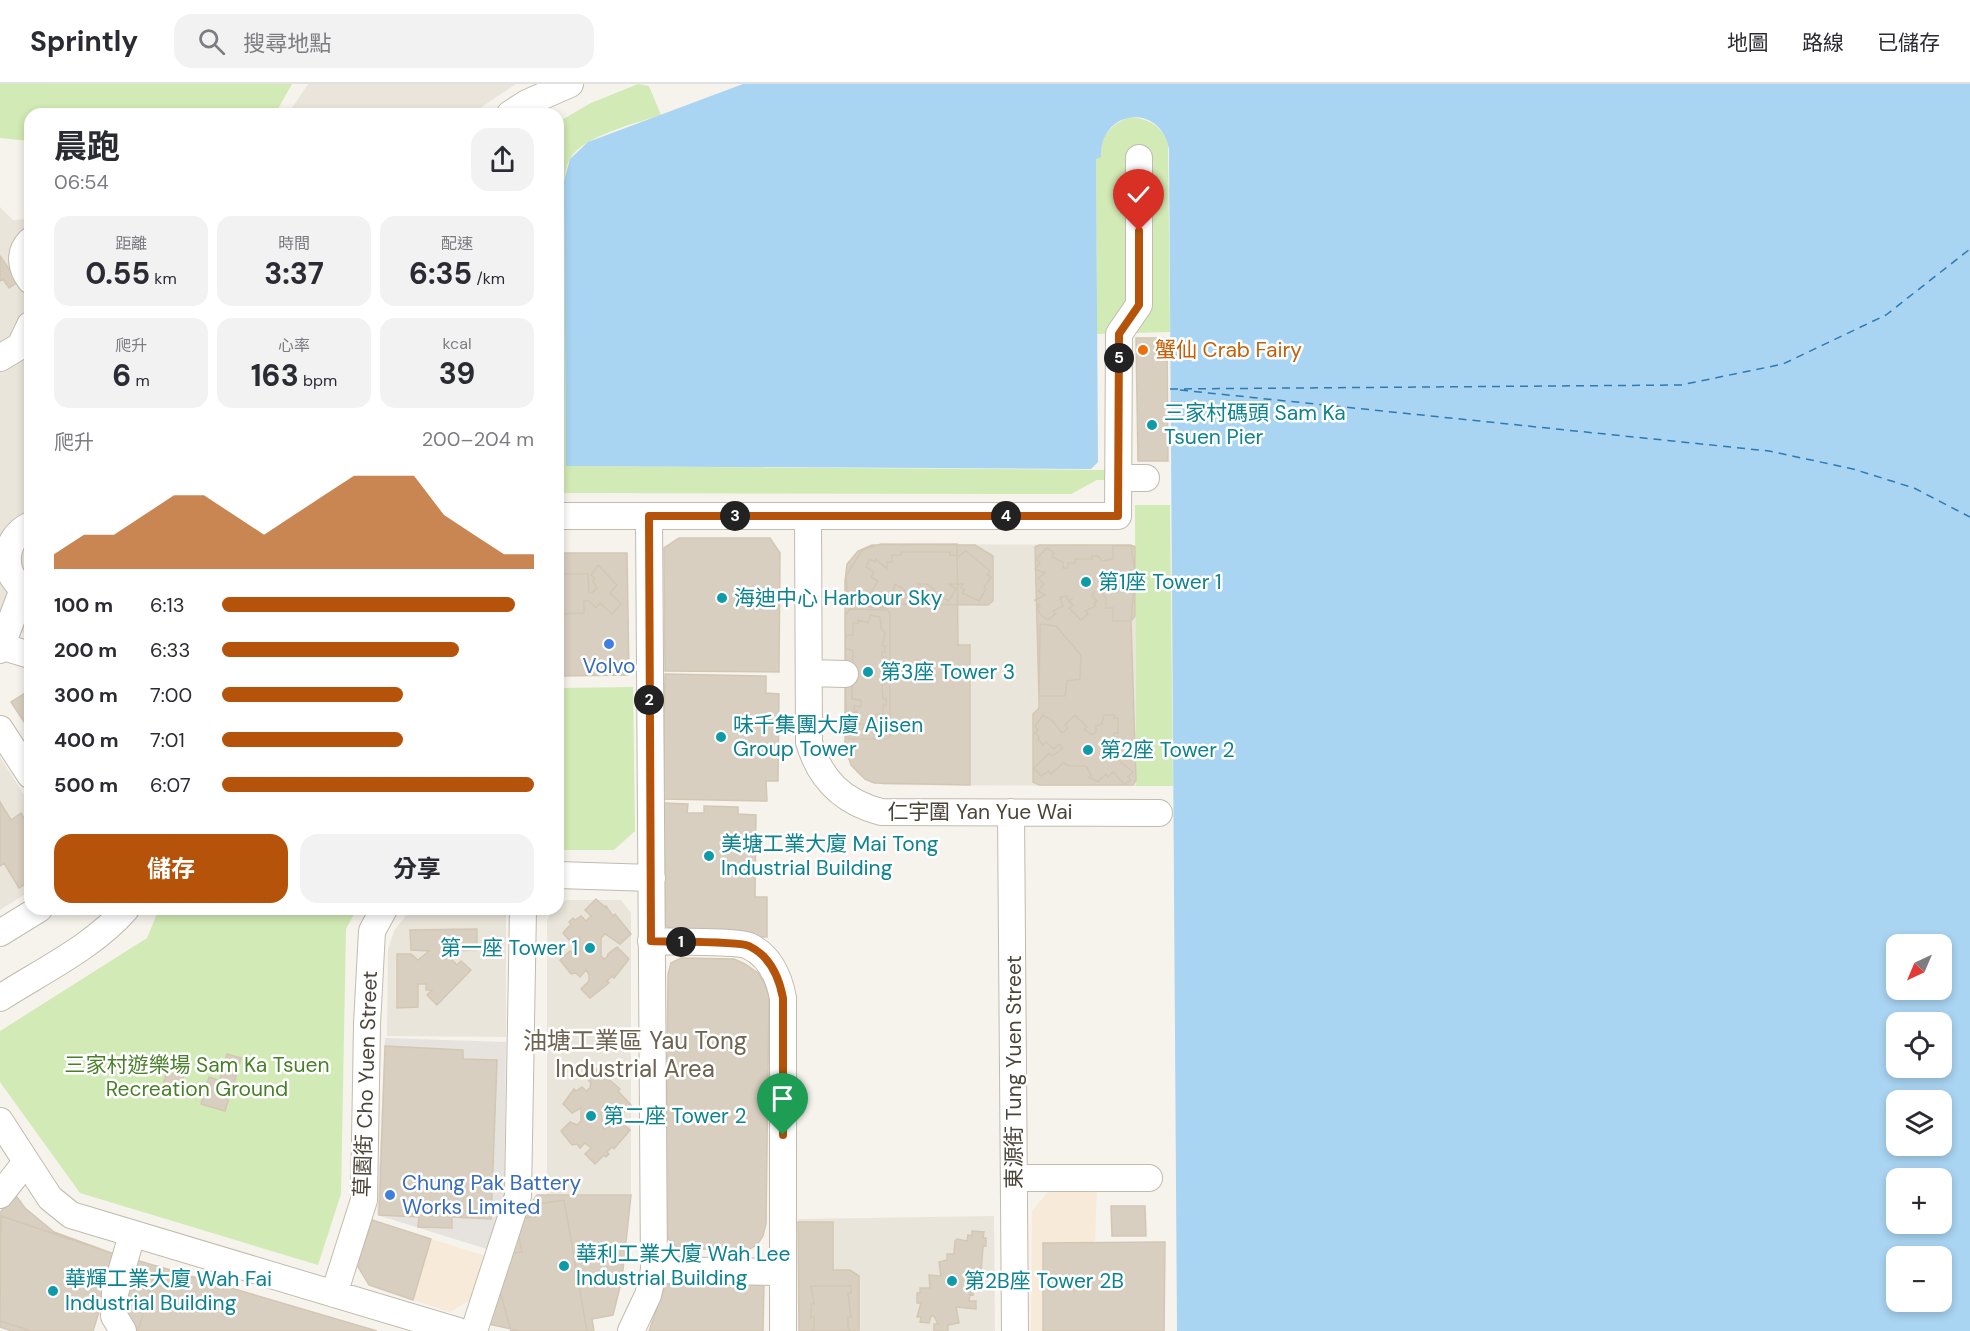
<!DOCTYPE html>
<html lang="zh-TW">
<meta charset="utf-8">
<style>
body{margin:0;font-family:"DM Sans","Noto Sans TC",sans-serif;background:#f2f2f3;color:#2b2b33;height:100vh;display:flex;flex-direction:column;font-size:22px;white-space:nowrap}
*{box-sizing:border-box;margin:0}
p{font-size:20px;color:#7c7c81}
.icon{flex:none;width:33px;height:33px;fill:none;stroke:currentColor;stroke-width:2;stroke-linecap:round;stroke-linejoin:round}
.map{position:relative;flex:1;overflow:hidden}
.drawer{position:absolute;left:24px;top:24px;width:540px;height:807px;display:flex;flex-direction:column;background:#fff;border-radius:18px;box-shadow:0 3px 9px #0003}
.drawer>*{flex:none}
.needle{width:39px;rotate:224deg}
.tools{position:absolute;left:1886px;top:850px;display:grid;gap:12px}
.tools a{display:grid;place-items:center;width:66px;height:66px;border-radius:12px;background:#fff;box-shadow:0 3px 9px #0003;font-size:30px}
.pin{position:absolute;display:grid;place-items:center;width:51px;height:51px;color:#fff;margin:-62px -26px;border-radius:50% 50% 50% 0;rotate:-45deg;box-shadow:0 0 6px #0007}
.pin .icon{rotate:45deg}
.km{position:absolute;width:30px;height:30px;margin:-15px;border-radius:50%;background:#222;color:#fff;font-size:16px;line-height:30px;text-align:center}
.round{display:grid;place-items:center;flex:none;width:63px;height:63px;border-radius:18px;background:#f2f2f3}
.overview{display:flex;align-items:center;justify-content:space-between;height:102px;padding:0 30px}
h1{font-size:33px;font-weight:700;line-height:45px}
.figures{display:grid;grid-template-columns:repeat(3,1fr);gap:9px;height:102px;padding:6px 30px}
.figures div{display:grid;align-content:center;border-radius:15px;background:#f2f2f3;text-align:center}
.figures b{font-size:30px;font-weight:700}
.figures small{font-size:16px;font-weight:400}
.figures p{font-size:16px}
.chart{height:168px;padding:12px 30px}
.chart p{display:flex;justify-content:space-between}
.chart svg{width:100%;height:108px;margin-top:6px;fill:#b45309;opacity:.7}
.button{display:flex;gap:12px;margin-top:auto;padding:12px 30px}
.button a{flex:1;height:69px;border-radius:18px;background:#b45309;color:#fff;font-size:24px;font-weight:700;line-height:69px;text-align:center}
.button a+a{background:#f2f2f3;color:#2b2b33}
ul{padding:0 30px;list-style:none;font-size:20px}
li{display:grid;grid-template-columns:96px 72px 1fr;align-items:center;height:45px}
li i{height:15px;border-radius:8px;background:#b45309}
header{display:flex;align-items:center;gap:36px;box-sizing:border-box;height:84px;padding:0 30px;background:#fff;border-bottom:2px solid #e1e1e2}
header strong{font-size:28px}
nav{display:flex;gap:33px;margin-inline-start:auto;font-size:21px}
.search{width:420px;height:54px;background:#f2f2f3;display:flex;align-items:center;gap:15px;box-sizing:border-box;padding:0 21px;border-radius:18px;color:#7c7c81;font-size:22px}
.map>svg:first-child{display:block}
.residential{fill:#eae5da}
.commercial{fill:#f7ead8}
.industrial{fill:#e6e2dd}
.green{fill:#d2eab5}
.water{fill:#a9d4f2;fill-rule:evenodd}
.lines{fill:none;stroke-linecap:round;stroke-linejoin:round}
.ferry{stroke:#2e7ab2;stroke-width:1.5;stroke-dasharray:8 6;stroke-linecap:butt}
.building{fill:#d8cfc1;stroke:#d3c7b4;stroke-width:1.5}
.minor-casing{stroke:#c2bbae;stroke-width:28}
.minor{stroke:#fff;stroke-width:26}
.route-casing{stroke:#fff;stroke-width:12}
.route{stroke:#b45309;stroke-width:8}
.food-dot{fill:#e8710a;stroke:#fff;stroke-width:2}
.culture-dot{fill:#0f9aa8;stroke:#fff;stroke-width:2}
.shop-dot{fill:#3f7fe0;stroke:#fff;stroke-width:2}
.labels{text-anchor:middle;stroke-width:5;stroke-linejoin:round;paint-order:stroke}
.food-label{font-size:21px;fill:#c56008;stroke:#fff;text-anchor:start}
.culture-label{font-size:21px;fill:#0d838f;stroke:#fff;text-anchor:start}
.shop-label{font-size:21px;fill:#366cbe;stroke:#fff}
.street-label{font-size:21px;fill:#4b4439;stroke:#fff}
.park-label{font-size:21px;fill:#4a7f2a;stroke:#fff}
.quarter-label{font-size:24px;fill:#6e6250;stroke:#fff}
</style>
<header>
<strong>Sprintly</strong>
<div class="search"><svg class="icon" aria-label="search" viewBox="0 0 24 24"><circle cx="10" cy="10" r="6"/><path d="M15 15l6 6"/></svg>搜尋地點</div>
<nav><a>地圖</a><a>路線</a><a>已儲存</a></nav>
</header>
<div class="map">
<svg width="1970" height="1247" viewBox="0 0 1970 1247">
<rect width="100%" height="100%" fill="#f6f3ec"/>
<!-- residential -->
<path class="residential" d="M308,0h208l-45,30h-183z
M0,123l13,13 17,-1v416l-30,-10z
M881,460l254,1 1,241 -252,-1 -19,-6 -8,-6 -6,-8 -6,-18v-175l7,-15 6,-6 14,-6z
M0,673l30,47v87l-30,19z
M567,816h54l10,13v282h-84v-274l5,-12h6v-6z
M411,825h95v128l-119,-1 1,-86 6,-19z
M994,1132l1,115h-196l-1,-112z"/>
<!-- commercial -->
<path class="commercial" d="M1053,1102l44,1 -2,55h70v89h-134l1,-120z
M431,1155l55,17 -14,43 -22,13 -37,-12z"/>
<!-- industrial -->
<path class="industrial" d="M385,954l121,4 -2,162 -14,46 -113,-35z"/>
<!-- green -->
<path class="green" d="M0,0h292l-17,30h-245v27l-30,-3z
M638,0l11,2 12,29c-24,8 -79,21 -91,44 -4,6 -4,15 -6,22l2,285 539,4v10h-8l-26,14 -513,-1v-371l33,-19z
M1130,33c18,2 32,8 38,27l2,188 -73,2 -1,-175 5,-3c0,-21 10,-32 29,-39z
M1135,421h35l3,281h-37z
M633,603l2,144 -21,19h-56v-162z
M159,825h198l-11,20 -5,265 -23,71 -238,-72 -80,-111v-51l147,-93z"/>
<!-- water -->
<path class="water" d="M743,0h1227v1247h-793l-8,-1182c-8,-46 -69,-41 -68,8l-5,2 2,303 -7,7 -525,-3 -2,-285 6,-22 18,-17zM1896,861h45v45h-45zM1896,939h45v45h-45zM1896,1017h45v45h-45zM1896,1095h45v45h-45zM1896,1173h45v45h-45z"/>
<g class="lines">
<!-- ferry -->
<path class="ferry" d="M1170,305l511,-4 102,-21 103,-49 84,-66
M1180,306l589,61 84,18 61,19 56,29"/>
</g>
<!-- building -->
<path class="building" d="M0,172l18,26 -9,6 -6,-9 -3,2z
M1136,254h31l1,123h-30z
M679,454h91l10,15 -1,119 -114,-1 -1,-123z
M881,460l94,1 18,11v45l-5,4 -95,-1 -5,4 -20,-1 -20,-11 -2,-20 16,-26z
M957,460l1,101h12v140l-96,-2 -9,-4 -14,-14 -6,-18v-166l2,-17 11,-13 14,-6z
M1039,461h92l4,2v69l-4,5 5,159 -3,5h-94l-6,-3v-68l6,-6v-9l-4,-152z
M1113,462h18l3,20v12h-5l1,10h4l-3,33h-18v-13h-7v-10l-5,-7h-6l-3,5 5,5 -3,3 2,2 -11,5 3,3 -7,6 -12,-12 4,-3 -4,-4 3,-2h-5v-3l-7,1 3,9 -10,5 2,3 -7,6 -7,-5 -4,-7 3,-2 -5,-6 10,-5 -7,-4 6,-7 -6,-6 7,-5 -10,-4 5,-6 -4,-4 11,-11 7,5 -2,4 11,5v6h5v-5h7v-4h17v-3h6l4,5 11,-2z
M966,467l24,20 -3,4 4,2 -7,10 2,2 -7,12 -17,-8 2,-3 -3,-2 2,-4h-14l7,5 -7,12 -16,-8 2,-3 -8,-6h-9l8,6 -7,11 -16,-7 2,-4 -10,-6 -7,18 -3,-1 -3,5 -14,-9 10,-16 -7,-4 3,-5 -8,-5 4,-8 5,3 1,-3 11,10v-7h5v-7h9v-3h49v3l9,1z
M558,469h69l2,122 -71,1z
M598,481l19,20 -7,8 11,11 -9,10 -12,-11 -4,5 -7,-7h-5v12l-26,1v-40h30l1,19h3l5,-5 -4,-7 2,-2 -4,-4z
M850,525l37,1 3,3v123l-3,3h-37l-4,-3 -1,-121z
M870,531l10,2 1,12 4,4 -3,13h3v6h-3v5h3v6h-3l4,10h-4v4h3l1,6h-4l1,16h3v6h-3v9h-8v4h-2v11h-10l1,-5h-7v-13l-3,1v-6l7,1v-7l-9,-1 1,-49 -8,-1v-10l2,-4h6v-12h5v-3l10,3z
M1040,540l16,2 25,29 -1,24 -13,2 -2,15h-26z
M665,590l101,2v17l13,1 -1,87h-12l1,20 -104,-2z
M30,606v41l-19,-29z
M1043,631l10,6 9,12 6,-5 -3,-3 10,-10 12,12 -3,2 8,6 4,-3v-6l6,-2 2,-9h10v3h4v15h-4v5h4v8h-3l-4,7 2,2 3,-3 5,5 -3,3 15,12 -5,5 3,3 -7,4 -11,-12 -5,5 -2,-3 -8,8 -9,-5 2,-2 -5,-9h-17l-6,-3 -12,11 -2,-3 -8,5 -7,-8 15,-15 3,3 11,-8 -4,-4 -5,5 -8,-7 -3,3 -5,-6 1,-2 -4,-4 3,-3 -3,-4z
M0,718l11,18 10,-7 9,15v53l-11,7 -15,-25 -4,3z
M664,719l24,1 -1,9h17v-7l34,1v7l18,1 -1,82h12v40l-89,-2 -13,-10z
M596,815l9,8 1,-1 7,10 2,-2 16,20 -11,10 -15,-10 -4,4v18l3,3 3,-2 1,-3 9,-7 12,12 -15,19 -2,-2 -5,5 2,2 -19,15 -9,-9 8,-8v-7l-3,-4 -6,7 -4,-4 -5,1 -11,-14 10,-9 6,3 4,-4v-13l-9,5 -8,-9 8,-9 -2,-2 4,-4 2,2 6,-4 5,5 5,-5 -6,-6z
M477,845v21l-26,1v8l6,6 4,-4 10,9 -34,35 -10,-10 5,-5h-6v-6h-8v23l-21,1v-54h14l7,6 11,-9 -18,-1 -1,-20z
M681,874l53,1 11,5 13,9 8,13 3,11 -3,227 -3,12 -6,9 -11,6 -68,-3 -13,-12 3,-262 3,-11z
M385,962l78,4v9l34,1 -6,159 -39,-2v11l-34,-1 1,-10 -40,-2z
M227,970l14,4 -7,25 -14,-4z
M170,976l17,5 -7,25 -17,-5z
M592,981l28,24 -2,2 13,14 -8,8 -4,-4 -6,2 -5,-5 -7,7 3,16 15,-9 11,10 -16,19 -2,-2 -5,5 2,2 -3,3 -2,-2 -9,9 -10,-10 6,-6 -6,-5 -5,5 -3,-4 -5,1 -11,-14 9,-9 7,3 4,-4v-13l-9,5 -9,-9 11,-15 2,2 6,-4 4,4 4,-3 1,-5 -8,-9z
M209,993l24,8 -8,26 -24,-7z
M14,1109l11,15 29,24 63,23 -24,76h-81l-12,-4v-114z
M537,1111h94l-9,84 -9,36 -21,4 2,12h-74l-32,-7 31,-105z
M564,1116l23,131h-76l-12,-44 10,-33 13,-2 -5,-24 2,-9 19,-3 -1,-12z
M1111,1122h34l1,30h-34z
M1,1132l116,39 -24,76h-62l-31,-10z
M372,1136l59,19 -18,61 -44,-15 -12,-20z
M798,1138h35v48h17l9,6v55h-60z
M972,1147l12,1 -1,6h3v8h-3l-2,26 3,1v6l-10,2 -1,14 -3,-1 -1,7h7v8l-20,-2 3,16 -11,2v6h-14v-7h4l-4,-8h-3l-2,7 -9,-1 1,-5h-4l4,-14h-4v-10h3v-5h10l-1,-13 12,1 -2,-14 8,-2v-6h7l1,-13 2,-2 10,2 1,-6 4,1z
M1165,1158l-1,89h-121v-88z
M136,1176l241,71h-239l-7,-7 -6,-16v-12z
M157,1182l220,65h-239z
M667,1196h97l-1,51h-114z
M811,1202h40v7h-3l3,24h-3v11l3,3h-40l3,-2v-12h-3v-13h3z"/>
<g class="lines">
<!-- minor casing -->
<g class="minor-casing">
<path id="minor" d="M510,30l17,-11 43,-19
M30,157c-12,12 -9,27 0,39
M0,274l20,-12 10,-21
M1118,394h28
M558,432h560l1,-182 20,-29v-147
M808,432l1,226c11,38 34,60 72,70l278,1
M30,441c-29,14 -30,54 0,67
M0,562l30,9
M0,566l23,-61
M809,589l36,1
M0,645l30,46
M1011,728l4,519
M558,791l94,3
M0,849l39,-24
M651,857c18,1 88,0 98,5 21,10 30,31 34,52v333
M0,914c42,-27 93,-51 126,-89
M0,1037l50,77 21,17 387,116
M1015,1094h134
M0,1111l26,-33
M654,1186l129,2
M334,1210l30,-94 3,-176 5,-93 12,-22
M123,1247l-9,-15 1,-23 17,-58
M474,1247l44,-135 5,-287
M631,1247l17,-36 6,-25 -5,-754"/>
</g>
<!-- minor -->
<use href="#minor" class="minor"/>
</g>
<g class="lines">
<!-- route casing -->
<g class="route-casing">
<path id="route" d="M783,1051v-137c-4,-21 -13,-42 -34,-52 -10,-5 -80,-4 -98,-5l-2,-425h469l1,-182 20,-29v-74"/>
</g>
<!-- route -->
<use href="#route" class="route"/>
</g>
<!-- markers -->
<circle class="food-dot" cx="1143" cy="266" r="6"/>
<g class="culture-dot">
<circle cx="1152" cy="341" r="6"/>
<circle cx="1086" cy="498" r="6"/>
<circle cx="722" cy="514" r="6"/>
<circle cx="868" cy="588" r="6"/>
<circle cx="721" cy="653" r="6"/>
<circle cx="1088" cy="666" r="6"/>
<circle cx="709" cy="772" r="6"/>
<circle cx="590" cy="864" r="6"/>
<circle cx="591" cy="1032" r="6"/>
<circle cx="564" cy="1182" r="6"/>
<circle cx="952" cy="1197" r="6"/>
<circle cx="53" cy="1207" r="6"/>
</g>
<g class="shop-dot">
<circle cx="609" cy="560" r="6"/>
<circle cx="390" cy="1111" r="6"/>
</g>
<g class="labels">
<!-- food labels -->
<g class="food-label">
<text x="1155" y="273">蟹仙 Crab Fairy</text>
</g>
<!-- culture labels -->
<g class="culture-label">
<text x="1164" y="336">三家村碼頭 Sam Ka<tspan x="1164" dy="24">Tsuen Pier</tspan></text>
<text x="1098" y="505">第1座 Tower 1</text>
<text x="734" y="521">海迪中心 Harbour Sky</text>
<text x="880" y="595">第3座 Tower 3</text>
<text x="733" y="648">味千集團大廈 Ajisen<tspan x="733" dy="24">Group Tower</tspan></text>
<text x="1100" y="673">第2座 Tower 2</text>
<text x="721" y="767">美塘工業大廈 Mai Tong<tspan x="721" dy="24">Industrial Building</tspan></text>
<text x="578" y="871" text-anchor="end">第一座 Tower 1</text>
<text x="603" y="1039">第二座 Tower 2</text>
<text x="576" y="1177">華利工業大廈 Wah Lee<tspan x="576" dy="24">Industrial Building</tspan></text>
<text x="65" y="1202">華輝工業大廈 Wah Fai<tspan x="65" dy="24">Industrial Building</tspan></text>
<text x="964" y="1204">第2B座 Tower 2B</text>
</g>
<!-- shop labels -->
<g class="shop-label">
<text x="609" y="589">Volvo</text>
<text x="402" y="1106" text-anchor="start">Chung Pak Battery<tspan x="402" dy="24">Works Limited</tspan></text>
</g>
<!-- street labels -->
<g class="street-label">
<text x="980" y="735">仁宇圍 Yan Yue Wai</text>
<text transform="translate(1014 988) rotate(-90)" y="7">東源街 Tung Yuen Street</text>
<text transform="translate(366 1000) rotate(-88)" y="7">草園街 Cho Yuen Street</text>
</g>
<!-- park labels -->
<g class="park-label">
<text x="197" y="988">三家村遊樂場 Sam Ka Tsuen<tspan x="197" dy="24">Recreation Ground</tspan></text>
</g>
<!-- quarter labels -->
<g class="quarter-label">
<text x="635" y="965">油塘工業區 Yau Tong<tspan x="635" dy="28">Industrial Area</tspan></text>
</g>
</g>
</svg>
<div class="tools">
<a><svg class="needle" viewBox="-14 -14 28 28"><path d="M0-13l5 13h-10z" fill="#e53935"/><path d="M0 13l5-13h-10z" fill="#7c7c81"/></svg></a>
<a><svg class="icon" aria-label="locate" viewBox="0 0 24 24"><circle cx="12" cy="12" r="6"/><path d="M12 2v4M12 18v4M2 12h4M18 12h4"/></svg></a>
<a><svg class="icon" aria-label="layers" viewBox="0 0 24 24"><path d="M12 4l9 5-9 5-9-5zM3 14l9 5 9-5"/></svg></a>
<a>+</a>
<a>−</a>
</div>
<div class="pin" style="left:783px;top:1051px;background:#1e9e55"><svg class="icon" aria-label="arrive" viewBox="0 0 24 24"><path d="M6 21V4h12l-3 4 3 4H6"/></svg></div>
<div class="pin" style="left:1139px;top:147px;background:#d93025"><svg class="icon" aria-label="check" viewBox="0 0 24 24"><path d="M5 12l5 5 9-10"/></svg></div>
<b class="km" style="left:681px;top:858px">1</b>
<b class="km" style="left:649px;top:616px">2</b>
<b class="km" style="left:735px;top:432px">3</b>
<b class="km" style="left:1006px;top:432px">4</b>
<b class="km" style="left:1119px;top:274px">5</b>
<section class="drawer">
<div class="overview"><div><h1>晨跑</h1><p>06:54</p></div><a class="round"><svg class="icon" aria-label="share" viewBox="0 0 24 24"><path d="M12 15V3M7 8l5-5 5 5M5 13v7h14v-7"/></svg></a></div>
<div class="figures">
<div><p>距離</p><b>0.55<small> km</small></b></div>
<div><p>時間</p><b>3:37</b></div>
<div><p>配速</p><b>6:35<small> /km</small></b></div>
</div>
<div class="figures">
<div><p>爬升</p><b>6<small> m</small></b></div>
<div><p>心率</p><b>163<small> bpm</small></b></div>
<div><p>kcal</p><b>39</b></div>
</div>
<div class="chart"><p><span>爬升</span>200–204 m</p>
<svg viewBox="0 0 160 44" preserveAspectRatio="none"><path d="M0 44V38L10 30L20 30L30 22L40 14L50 14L60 22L70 30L80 22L90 14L100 6L110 6L120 6L130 22L140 30L150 38L160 38V44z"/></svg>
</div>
<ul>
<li><b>100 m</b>6:13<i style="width:94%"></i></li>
<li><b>200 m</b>6:33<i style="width:76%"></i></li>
<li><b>300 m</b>7:00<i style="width:58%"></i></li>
<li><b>400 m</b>7:01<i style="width:58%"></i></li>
<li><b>500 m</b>6:07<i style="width:100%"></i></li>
</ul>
<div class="button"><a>儲存</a><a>分享</a></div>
</section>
</div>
